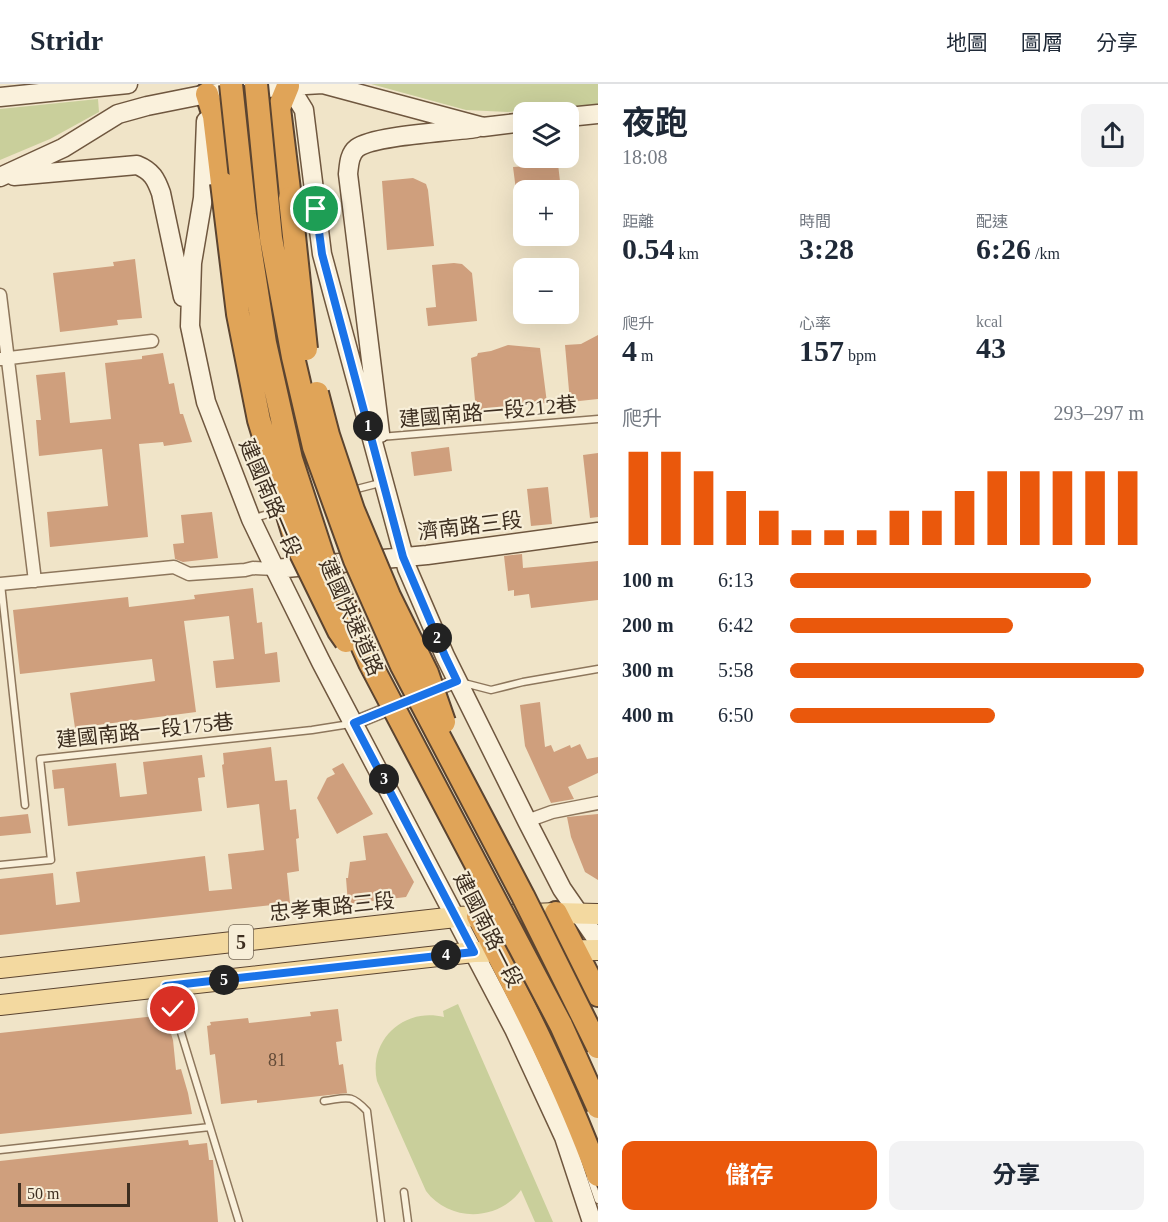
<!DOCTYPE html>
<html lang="zh-TW">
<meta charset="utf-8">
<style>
body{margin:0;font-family:"Times New Roman","Noto Sans TC",serif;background:#f2f2f3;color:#1f2937;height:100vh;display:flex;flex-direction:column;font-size:22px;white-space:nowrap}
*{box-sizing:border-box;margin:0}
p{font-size:20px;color:#747a83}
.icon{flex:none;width:33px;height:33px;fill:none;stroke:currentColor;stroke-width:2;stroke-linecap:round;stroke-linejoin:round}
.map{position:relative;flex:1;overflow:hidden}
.drawer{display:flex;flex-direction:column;background:#fff;width:570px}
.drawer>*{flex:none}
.tools{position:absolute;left:513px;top:18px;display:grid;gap:12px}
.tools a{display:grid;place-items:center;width:66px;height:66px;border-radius:12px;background:#fff;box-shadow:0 6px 24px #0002;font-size:30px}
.scale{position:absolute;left:18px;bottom:15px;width:112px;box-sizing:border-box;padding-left:6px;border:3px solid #3d2e20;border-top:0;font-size:16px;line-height:21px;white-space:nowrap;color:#3d2e20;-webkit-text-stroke:4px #f7eed8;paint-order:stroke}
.pin{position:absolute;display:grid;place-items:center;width:51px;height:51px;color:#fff;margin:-26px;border:3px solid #fff;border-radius:50%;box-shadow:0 2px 6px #0007}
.km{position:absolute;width:30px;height:30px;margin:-15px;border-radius:50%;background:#222;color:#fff;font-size:16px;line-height:30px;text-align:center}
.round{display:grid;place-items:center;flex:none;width:63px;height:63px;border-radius:12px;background:#f2f2f3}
.overview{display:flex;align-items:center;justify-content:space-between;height:102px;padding:0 24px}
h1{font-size:33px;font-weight:700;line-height:45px}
.stats{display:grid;grid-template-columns:repeat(3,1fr);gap:9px;height:102px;padding:6px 24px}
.stats div{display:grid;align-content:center}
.stats b{font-size:30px;font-weight:700}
.stats small{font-size:16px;font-weight:400}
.stats p{font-size:16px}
.chart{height:168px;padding:12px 24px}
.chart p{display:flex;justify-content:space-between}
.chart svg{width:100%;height:108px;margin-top:6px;stroke:#ea580c;stroke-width:6}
.action{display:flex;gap:12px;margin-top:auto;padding:12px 24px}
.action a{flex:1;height:69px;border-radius:12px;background:#ea580c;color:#fff;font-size:24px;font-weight:700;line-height:69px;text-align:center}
.action a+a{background:#f2f2f3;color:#1f2937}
ul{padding:0 24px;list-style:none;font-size:20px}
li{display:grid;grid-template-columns:96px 72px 1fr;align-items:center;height:45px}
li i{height:15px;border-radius:8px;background:#ea580c}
header{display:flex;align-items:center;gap:36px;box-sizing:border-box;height:84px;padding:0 30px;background:#fff;border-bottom:2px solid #e0e1e3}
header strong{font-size:28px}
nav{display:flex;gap:33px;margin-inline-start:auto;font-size:21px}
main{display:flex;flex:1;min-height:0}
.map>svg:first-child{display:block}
.green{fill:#c9cf9b}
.building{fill:#cf9f7d}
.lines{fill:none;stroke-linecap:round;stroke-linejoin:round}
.lane-casing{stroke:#8d765c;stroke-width:9}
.street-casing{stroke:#8d765c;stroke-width:15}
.secondary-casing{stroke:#6f573f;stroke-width:21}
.primary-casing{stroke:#5b4430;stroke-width:22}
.highway-casing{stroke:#5b4430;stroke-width:26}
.lane{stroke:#faf1dc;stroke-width:6}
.street{stroke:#faf1dc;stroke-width:12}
.secondary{stroke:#faf1dc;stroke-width:18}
.primary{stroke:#f3d9a0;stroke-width:20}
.highway{stroke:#e0a458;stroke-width:22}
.highway-bridge-casing{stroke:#5b4430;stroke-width:26;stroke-linecap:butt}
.highway-bridge{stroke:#e0a458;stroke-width:22}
.route-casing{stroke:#fff;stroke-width:12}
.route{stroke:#1a73e8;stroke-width:8}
.labels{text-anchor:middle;stroke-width:4.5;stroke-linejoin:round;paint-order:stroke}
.number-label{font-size:18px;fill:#624a37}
.shield{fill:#f7eed8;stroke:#756857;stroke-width:1.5}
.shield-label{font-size:20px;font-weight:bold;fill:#3d2e20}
.street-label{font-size:21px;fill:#3d2e20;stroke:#f7eed8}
</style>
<header>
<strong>Stridr</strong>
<nav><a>地圖</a><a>圖層</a><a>分享</a></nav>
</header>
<main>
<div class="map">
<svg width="598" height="1138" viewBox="0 0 598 1138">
<rect width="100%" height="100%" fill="#f0e4c8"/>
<!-- green -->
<path class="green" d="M371,0h227v21l-90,7 -42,-2z
M98,15l1,13 -49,27 -50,21v-51z
M458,920l95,218h-18l-14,-32c-23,32 -72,32 -95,1l-49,-110c-9,-41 27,-74 67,-64l-1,-6z"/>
<!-- building -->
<path class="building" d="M558,80l3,26h-45l-3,-23z
M413,94l13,6 2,6 6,56 -47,4 -5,-69z
M135,175l7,59 -25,2 1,5 -58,7 -7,-59 61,-7 -1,-4z
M454,179l8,1 10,9 5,48 -49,5 -2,-18 10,-1 -4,-42z
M598,251v64l-28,3 -5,-57 16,-1z
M508,261l32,3 7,55 -71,8 -5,-53 6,-2 1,-3 13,-2z
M163,269l6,31 5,-1 6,31h3l9,28 -28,4 -1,-4 -24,2 9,93 -98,10 -3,-35 61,-6 -6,-57 -63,7 -3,-36h5l-5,-45 29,-3 5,51 41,-4 -6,-56 37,-4v-3z
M449,363l3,24 -38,5 -3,-24z
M598,369v64l-8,1 -7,-63z
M548,403l4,37 -21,2 -4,-37z
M212,428l6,46 -35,4 -8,-3 -2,-15 11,-1 -3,-28z
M522,470l1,14 75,-7v39l-67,8 -2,-14 -15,2v-6l-6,1 -4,-35z
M253,504l4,35 5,-1 3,32 12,-2 3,30 -64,6 -3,-27 21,-2 -5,-43 -45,5 12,91 -121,16 -5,-35 85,-12 -3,-22 -132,15 -7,-64 115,-13 1,10 66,-8 -1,-4z
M540,618l5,45 6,-2 3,7 16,-7 1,3 9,-4 7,15 11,-2v16l-30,14 6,12 -23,4 -26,-57 -5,-41z
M271,663l4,34 12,-1 3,30 6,-1 3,29 -3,1 3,32 -12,2 3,30 -290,32v-56l53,-6 3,32 24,-3 -4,-30 129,-16 4,35 23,-2 -4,-35 36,-4 -5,-46 -32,4 -5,-43 2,-1 -1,-11z
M202,671l3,22 -7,1 4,33 -134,15 -4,-38 -10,1 -2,-19 64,-7 4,34 27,-3 -4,-32z
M343,679l30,51 -36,20 -20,-36 10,-20 8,-4 -3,-5z
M28,730l3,19 -31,3v-19z
M598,730v66l-13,-8 -14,-35 -4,-20z
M387,749l27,49 -8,15 -58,7 -2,-26h2l2,-16 16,-2 -3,-24z
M338,925l4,32 -6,1 3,23 4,-1 4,29 -90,10v-3l-36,4 -6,-50 -5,1 -3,-29 4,-1 -1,-3 38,-4 1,5 62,-7 -1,-4z
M165,931l8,25 3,30 5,-1 7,24 4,21 -192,20v-101z
M188,1056l1,5 18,-2 2,17h4l5,62h-218v-61z"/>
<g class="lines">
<!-- lane casing -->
<g class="lane-casing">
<path id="lane" d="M380,353l218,-18
M353,406l27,-7
M254,434l28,-8
M1,500l24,221
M464,599l27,7 32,-8 75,-13
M0,781l51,-5 -11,-101 272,-29 38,-6
M168,906l71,232
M324,1017c23,-3 26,-8 43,10l14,111
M0,1066l210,-23
M590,1093l8,23
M404,1108l4,30"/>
</g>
<!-- street casing -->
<g class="street-casing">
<path id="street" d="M0,211l35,286
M1,275l151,-18
M0,500l174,-17 15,7 56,-4 8,-2 22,1
M354,639l103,-42
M527,737l25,-9 46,-9"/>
</g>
<!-- secondary casing -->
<g class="secondary-casing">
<path id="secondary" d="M288,0l16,26 18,144 85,314 38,88 82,165 35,68 36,52
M0,13l128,-13
M568,33l30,-3
M206,37l-3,77 -11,65 -2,63 16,76 45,117 24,50 46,93 193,367 50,108 28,85
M14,92l123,-11c15,6 19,14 24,28l22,104
M0,93l63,-29 55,-34 29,-8 60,-12 81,-8 35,-2 160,43 41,-5
M380,349l-32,-259c1,-9 1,-20 9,-26 17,-13 94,-16 119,-20
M275,485l152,-14 171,-23"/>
</g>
<!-- primary casing -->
<g class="primary-casing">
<path id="primary" d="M0,884l456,-51 100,-4 42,1
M0,921l474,-53 124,-2"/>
</g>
<!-- highway casing -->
<g class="highway-casing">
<path id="highway" d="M288,2l-9,22 11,90
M207,10l7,22 8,67
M556,829l42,82
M478,832c44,85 87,169 120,259"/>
</g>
<!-- lane -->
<use href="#lane" class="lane"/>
<!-- street -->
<use href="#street" class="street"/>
<!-- secondary -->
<use href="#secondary" class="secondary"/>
<!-- primary -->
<use href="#primary" class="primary"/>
<!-- highway -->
<use href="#highway" class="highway"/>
<!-- highway-bridge casing -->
<g class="highway-bridge-casing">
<path id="highway-bridge" d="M231,0l14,131 20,128 26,116 32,98 47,106 191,362 37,82
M256,0l15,154 22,119 21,90 41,113 47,106 121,230 75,151
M222,99l16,131 21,106 38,125 42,86 7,10
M290,114l16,151
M317,309l11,42 25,75 36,86 38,77 17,49"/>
</g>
<!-- highway-bridge -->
<use href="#highway-bridge" class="highway-bridge"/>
</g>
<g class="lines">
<!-- route casing -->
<g class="route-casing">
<path id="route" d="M173,925l-7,-23 308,-34 -120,-229 103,-42 -12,-25 -42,-99 -81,-303 -6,-45"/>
</g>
<!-- route -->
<use href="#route" class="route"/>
</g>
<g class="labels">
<!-- number labels -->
<g class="number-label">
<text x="277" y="982">81</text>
</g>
<!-- shield labels -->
<rect class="shield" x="229" y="841" width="24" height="34" rx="4.5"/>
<g class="shield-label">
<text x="241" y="865">5</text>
</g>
<!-- street labels -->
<g class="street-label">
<text transform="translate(488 328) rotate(-5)" y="7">建國南路一段212巷</text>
<text transform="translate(270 414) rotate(67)" y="7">建國南路一段</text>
<text transform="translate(470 442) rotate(-7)" y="7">濟南路三段</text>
<text transform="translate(351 533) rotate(66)" y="7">建國快速道路</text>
<text transform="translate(145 647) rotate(-6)" y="7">建國南路一段175巷</text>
<text transform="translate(332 823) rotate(-6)" y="7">忠孝東路三段</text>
<text transform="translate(488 846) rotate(63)" y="7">建國南路一段</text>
</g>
</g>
</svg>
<div class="tools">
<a><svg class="icon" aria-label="layers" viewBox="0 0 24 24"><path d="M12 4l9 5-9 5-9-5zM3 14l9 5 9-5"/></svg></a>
<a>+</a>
<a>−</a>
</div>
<div class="scale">50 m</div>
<div class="pin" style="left:316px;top:125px;background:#1e9e55"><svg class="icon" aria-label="arrive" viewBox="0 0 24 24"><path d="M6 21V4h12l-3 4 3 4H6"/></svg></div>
<div class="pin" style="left:173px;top:925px;background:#d93025"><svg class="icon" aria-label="check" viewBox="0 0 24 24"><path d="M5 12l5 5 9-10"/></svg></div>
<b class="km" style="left:368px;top:342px">1</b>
<b class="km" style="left:437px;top:554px">2</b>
<b class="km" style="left:384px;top:695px">3</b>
<b class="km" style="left:446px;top:871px">4</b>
<b class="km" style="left:224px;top:896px">5</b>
</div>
<section class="drawer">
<div class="overview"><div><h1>夜跑</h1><p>18:08</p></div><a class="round"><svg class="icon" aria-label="share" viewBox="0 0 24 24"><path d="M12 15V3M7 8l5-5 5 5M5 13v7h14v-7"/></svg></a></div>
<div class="stats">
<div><p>距離</p><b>0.54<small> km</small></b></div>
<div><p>時間</p><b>3:28</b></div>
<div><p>配速</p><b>6:26<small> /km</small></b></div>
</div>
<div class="stats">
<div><p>爬升</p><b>4<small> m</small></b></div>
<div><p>心率</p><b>157<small> bpm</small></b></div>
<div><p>kcal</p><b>43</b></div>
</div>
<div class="chart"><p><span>爬升</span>293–297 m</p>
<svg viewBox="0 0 160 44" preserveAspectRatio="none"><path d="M5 44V6M15 44V6M25 44V14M35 44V22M45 44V30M55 44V38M65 44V38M75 44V38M85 44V30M95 44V30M105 44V22M115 44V14M125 44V14M135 44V14M145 44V14M155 44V14"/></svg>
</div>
<ul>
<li><b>100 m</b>6:13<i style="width:85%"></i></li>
<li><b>200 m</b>6:42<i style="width:63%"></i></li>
<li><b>300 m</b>5:58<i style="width:100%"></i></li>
<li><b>400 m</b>6:50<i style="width:58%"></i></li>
</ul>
<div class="action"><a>儲存</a><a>分享</a></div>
</section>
</main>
